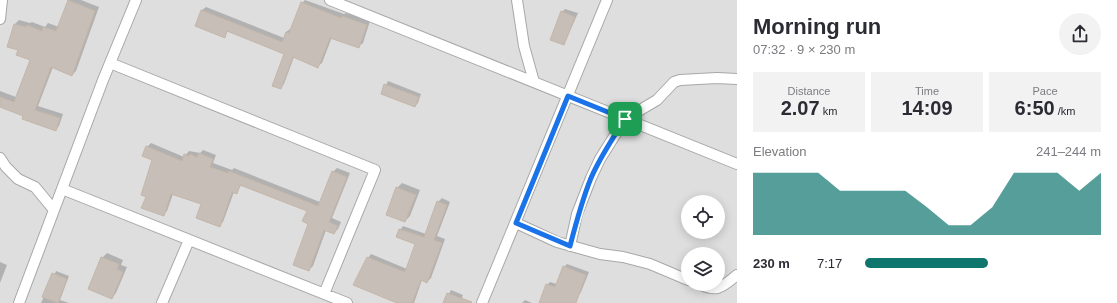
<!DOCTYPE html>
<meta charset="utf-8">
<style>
body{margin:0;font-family:Helvetica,sans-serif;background:#f2f2f3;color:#2b2b33;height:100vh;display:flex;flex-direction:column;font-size:15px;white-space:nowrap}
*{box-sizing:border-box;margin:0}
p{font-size:13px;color:#7c7c81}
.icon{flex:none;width:22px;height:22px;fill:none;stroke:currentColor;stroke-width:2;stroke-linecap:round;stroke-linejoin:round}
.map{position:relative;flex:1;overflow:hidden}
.details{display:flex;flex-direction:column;background:#fff;width:380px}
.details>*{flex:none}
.controls{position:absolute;left:681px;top:195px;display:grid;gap:8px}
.controls a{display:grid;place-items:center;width:44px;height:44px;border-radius:50%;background:#fff;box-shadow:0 2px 10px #0003;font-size:20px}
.pin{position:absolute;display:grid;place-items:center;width:34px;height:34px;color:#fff;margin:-17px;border-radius:8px;box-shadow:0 2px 6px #0006}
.round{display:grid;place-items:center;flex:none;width:42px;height:42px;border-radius:21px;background:#f2f2f3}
.summary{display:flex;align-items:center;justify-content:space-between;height:68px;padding:0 16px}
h1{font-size:22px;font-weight:700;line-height:30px}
.figures{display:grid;grid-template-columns:repeat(3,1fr);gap:6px;height:68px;padding:4px 16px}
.figures div{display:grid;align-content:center;border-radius:0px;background:#f2f2f3;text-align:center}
.figures b{font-size:20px;font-weight:700}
.figures small{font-size:11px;font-weight:400}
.figures p{font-size:11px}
.chart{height:112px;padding:8px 16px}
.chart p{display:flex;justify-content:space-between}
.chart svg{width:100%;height:72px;margin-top:4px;fill:#0f766e;opacity:.7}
ul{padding:0 16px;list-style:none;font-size:13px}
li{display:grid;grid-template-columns:64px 48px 1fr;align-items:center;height:30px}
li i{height:10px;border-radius:5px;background:#0f766e}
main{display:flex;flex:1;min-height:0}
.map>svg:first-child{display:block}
.residential{fill:#dfdede;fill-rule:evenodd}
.shadow{fill:#0003}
.building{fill:#c7beb7;stroke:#c4b6a9}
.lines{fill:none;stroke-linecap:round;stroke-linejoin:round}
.minor-casing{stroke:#a8a8a8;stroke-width:12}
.minor{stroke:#fff;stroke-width:10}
.route-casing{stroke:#fff;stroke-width:8}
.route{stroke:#1a73e8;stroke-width:5}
</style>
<main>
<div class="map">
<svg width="737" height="303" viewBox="0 0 737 303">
<rect width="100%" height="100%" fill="#f2efe8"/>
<!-- residential -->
<path class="residential" d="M0,0h737v303h-737zM688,202h30v30h-30zM688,254h30v30h-30z"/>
<!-- shadow -->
<path class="shadow" d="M69,0h12l18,7 -23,64 -4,4 -19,-8 -15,39 25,8 -4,12 -4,4 -30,-15 -25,-9v-15l16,6 15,-38 -16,-35 4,-4 11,3 2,-1 13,5 3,-4 11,4z
M305,0l39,14 2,-1 24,8 -7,22 -4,3 -27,-9 -10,26 -4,3 -24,-9 -10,27 -4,4 6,-34 -57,-24 -5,6 -28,-10 6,-16 4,-3 78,31 2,-6 4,-3 2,1 10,-27z
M565,9l13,4 -12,27 -3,4 -1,-32z
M388,81l33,13 -3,9 -3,3 -33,-13z
M151,143l33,14 5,-6 11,2 3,-3 13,5 -3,8 19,7 2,-2 86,34 13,-30 4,-4 13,5 -18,45 9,4 -3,7 -4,4 -8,-3 -13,36 -4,4 -1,-60 -66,-26 -6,9 -2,-1 -11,30 -4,3 -17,-22 -29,-9 -6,17 -4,4 -16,-19 7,-37 -7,-12z
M402,183l18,7 -10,26 -5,5 -8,-33z
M442,198l8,4 -13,34 8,3 -14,39 -4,4 -5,-2 -8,23h-15l-31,-45 3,-4 36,15 9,-26 -16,-13 3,-4 23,8 12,-32z
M107,253l16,7 -2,5 6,2 -11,26 -4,5 -10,-40z
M0,262l7,3 -7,18z
M567,264l22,8 -8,20 -7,11h-34l7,-18 3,-3 7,2 7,-17z
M56,271l13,5 -9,24 9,3h-28z
M451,290l12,5 -3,8h-16z
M525,300l7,3h-10z"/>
<!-- building -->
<path class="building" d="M68,0l27,11 -23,65 -21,-9 -16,43 25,8 -4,13 -34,-12 1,-3 -23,-9v-10l14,5 16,-42 -14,-5 2,-5 -11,-3 7,-23 12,3 1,-2 15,6 1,-4 13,4z
M301,2l40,16 1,-2 25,9 -8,23 -29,-10 -12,30 -25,-11 -12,32 -9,-3 12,-32 -57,-23 -2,7 -30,-12 6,-16 81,32 4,-10 3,1z
M561,11l14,6 -11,28 -14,-5z
M384,84l35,13 -4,10 -34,-13z
M146,146l36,15 2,-7 5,2 1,-2 7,3 2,-4 14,6 -3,8 18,6 1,-2 89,35 14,-35 15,6 -18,45 9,4 -4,8 -10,-4 -15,41 -16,-6 15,-41 -6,-3 5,-10 -67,-26 -3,9 -5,-2 -12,35 -24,-9 5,-14 -30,-10 -7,22 -23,-8 5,-11 -5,-2 11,-35 -10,-4z
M396,187l20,8 -11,27 -19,-7z
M437,201l10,4 -13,35 8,3 -15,40 -6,-3 -9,23h-15l-44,-18 14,-28 38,15 10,-28 -19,-7 3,-8 25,8z
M101,257l18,7 -2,5 6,3 -11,27 -24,-10z
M563,266l23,9 -10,28h-37l7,-19 9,3z
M52,273l15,6 -9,24 -16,-6z
M447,293l25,9 -1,1h-28z"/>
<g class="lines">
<!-- minor casing -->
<g class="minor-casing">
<path id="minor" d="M330,0l407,164
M517,0l7,46 10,36
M0,19l2,-19
M110,63l265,107 -51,124
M0,158l6,9 12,12 17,8 19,23
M62,189l285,114
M516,223l41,19 43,12 23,3 27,7 38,16
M570,246l7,-32 14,-36 9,-19 25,-40 32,-19 17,-18 6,-2 37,-2 20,1
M699,284c19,9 23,3 38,-9
M19,303l84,-223 33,-80
M162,303l27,-63
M482,303l125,-303"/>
</g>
<!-- minor -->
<use href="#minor" class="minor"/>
</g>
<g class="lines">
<!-- route casing -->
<g class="route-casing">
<path id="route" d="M568,96l57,23c-12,19 -25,38 -34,59 -9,22 -15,45 -21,68l-54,-23z"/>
</g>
<!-- route -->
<use href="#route" class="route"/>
</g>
</svg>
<div class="controls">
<a><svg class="icon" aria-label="locate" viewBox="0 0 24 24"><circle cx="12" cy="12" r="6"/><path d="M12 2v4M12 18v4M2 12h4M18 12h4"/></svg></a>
<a><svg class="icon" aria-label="layers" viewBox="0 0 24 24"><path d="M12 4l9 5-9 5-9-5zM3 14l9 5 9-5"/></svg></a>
</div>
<div class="pin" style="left:625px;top:119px;background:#1e9e55"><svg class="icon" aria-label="arrive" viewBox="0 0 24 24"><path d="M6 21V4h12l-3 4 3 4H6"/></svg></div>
</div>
<section class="details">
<div class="summary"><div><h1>Morning run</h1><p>07:32 · 9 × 230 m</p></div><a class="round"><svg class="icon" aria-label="share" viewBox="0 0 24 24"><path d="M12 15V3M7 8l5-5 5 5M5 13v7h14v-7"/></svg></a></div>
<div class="figures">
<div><p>Distance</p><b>2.07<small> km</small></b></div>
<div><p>Time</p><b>14:09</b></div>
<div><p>Pace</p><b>6:50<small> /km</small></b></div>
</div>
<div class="chart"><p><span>Elevation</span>241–244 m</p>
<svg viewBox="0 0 160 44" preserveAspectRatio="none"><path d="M0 44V6L10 6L20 6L30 6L40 17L50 17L60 17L70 17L80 27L90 38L100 38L110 27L120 6L130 6L140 6L150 17L160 6V44z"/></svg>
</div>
<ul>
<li><b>230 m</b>7:17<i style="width:52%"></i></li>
</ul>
</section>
</main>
